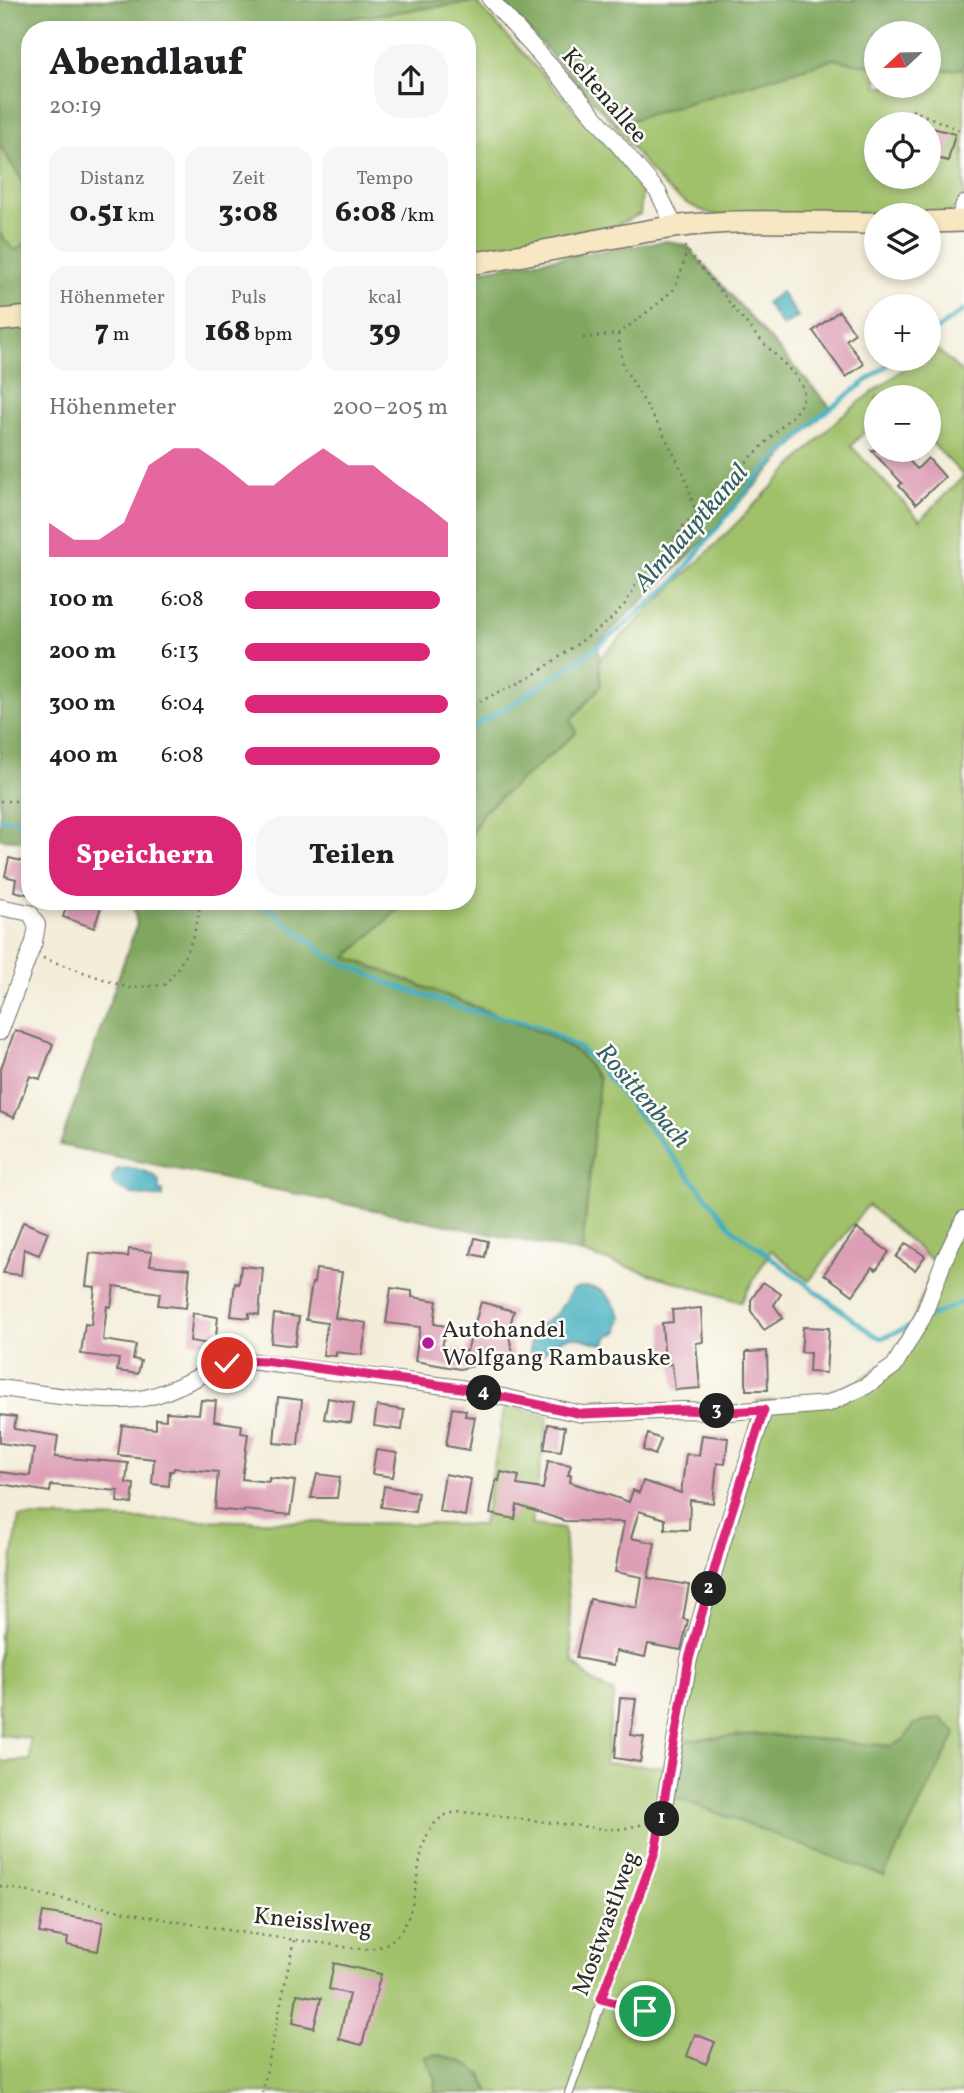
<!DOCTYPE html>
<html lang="de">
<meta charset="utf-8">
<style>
body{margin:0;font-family:Vollkorn,serif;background:#f6f6f6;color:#202124;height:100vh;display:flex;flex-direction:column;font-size:26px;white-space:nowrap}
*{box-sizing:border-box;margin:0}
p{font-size:23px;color:#757577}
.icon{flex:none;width:38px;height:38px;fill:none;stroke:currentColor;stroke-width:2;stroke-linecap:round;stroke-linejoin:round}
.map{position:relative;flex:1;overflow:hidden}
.sheet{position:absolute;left:21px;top:21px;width:455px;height:889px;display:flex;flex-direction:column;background:#fff;border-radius:28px;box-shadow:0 4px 10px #0003}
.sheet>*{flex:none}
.needle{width:46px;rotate:248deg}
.controls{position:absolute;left:864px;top:21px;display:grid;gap:14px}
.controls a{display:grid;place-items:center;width:77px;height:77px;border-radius:50%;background:#fff;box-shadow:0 4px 10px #0003;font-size:35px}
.pin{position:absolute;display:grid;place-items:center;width:60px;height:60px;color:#fff;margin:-30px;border:4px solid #fff;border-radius:50%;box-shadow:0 2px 7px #0007}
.km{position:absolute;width:35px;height:35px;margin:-18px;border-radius:50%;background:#222;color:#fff;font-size:19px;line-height:35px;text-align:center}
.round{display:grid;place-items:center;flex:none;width:74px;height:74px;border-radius:28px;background:#f6f6f6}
.headline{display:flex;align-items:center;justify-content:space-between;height:119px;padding:0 28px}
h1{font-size:38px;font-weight:800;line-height:52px}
.metrics{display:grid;grid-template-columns:repeat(3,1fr);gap:10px;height:119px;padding:7px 28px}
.metrics div{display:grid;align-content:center;border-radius:18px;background:#f6f6f6;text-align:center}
.metrics b{font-size:30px;font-weight:800}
.metrics small{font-size:19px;font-weight:400}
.metrics p{font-size:19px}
.chart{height:196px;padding:14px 28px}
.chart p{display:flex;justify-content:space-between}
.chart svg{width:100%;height:126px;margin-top:7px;fill:#db2777;opacity:.7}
.cta{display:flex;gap:14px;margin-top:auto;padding:14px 28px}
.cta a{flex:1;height:80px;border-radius:28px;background:#db2777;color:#fff;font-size:28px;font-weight:800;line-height:80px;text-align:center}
.cta a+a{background:#f6f6f6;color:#202124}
ul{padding:0 28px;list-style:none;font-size:23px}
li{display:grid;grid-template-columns:112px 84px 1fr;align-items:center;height:52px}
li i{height:18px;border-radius:9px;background:#db2777}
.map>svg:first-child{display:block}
.green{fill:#a0c16a;stroke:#66764a;stroke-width:2;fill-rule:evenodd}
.forest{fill:#80a75e;stroke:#566944;stroke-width:2}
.water{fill:#41aebf;stroke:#366c75;stroke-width:2}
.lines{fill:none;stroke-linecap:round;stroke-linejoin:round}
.stream{stroke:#41aebf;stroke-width:4.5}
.building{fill:#dd9fb6}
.lane-casing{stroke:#716f68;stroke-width:10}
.street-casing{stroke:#716f68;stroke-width:18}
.secondary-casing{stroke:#716f68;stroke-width:24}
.path{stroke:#716f68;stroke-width:2.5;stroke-dasharray:2 5;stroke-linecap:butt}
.lane{stroke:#fff;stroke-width:8}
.street{stroke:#fff;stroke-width:16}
.secondary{stroke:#f7e8c3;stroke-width:21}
.route-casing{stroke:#fff;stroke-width:14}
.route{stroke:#db2777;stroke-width:9}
.poi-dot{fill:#b5179e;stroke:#fdfcf7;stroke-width:2.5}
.labels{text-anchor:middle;stroke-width:5;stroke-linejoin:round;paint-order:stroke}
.street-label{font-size:24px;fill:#2b2b2b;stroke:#fdfcf7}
.poi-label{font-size:24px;fill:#2b2b2b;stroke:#fdfcf7;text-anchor:start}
.water-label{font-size:26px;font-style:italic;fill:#345f66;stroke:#fdfcf7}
</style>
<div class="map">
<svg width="964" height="2093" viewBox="0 0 964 2093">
<rect width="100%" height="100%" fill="#fdfcf7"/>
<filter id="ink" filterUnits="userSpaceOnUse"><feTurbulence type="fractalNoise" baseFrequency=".0143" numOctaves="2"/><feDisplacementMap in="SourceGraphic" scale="14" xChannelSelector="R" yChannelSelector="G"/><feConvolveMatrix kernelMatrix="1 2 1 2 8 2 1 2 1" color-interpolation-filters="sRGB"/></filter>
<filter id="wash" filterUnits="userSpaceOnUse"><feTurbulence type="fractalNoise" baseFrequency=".00686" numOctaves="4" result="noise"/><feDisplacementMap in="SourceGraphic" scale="28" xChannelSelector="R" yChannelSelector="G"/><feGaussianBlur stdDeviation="1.57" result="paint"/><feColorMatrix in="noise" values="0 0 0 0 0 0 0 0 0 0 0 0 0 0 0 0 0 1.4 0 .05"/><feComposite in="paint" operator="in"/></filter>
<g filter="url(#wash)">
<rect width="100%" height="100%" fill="#f3edd9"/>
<!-- green -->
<path class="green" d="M476,2l160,175 6,16 -2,21 -23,11 -150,25v-220h-155l-3,-7z
M834,59l43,8v19h52v-13l35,-5v127l-2,6 -12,11 -234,3c-50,-13 -71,-51 -101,-90zM877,124h52v53h-52z
M0,145l21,34 9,35v27l-16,10 -14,-18z
M933,346l31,28v1719h-474l-8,-19 -46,-20 -11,3 11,22 -1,14h-435v-331l30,-2v-22l-30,-3v-98l19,-120 464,8 22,-121 43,13 -17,108 33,4 9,133c12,13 24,25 41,31l-9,70 59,4 91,-339 2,-27 57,-1 42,-17 38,-27 19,-36 22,-57 -67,-58 -59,76 -38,-31 -30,52 -159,-49 17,-174 -19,-25 -32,-19 -201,-78 60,-56h60v-57l15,-31 94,-80 -5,-13 30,-34 -2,-27 129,-127 112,-115 77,-58h12v-10zM877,397h52v43l35,36 -44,44 -69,-74 26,-28zM914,1725l-30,151 -127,-142 134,12 14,-7z"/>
<!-- forest -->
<path class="forest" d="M0,0h488l-178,23 2,7h-282v184l-9,-35 -21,-34z
M501,0h463v68l-35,5v-40h-52v34l-43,-8 -219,66z
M0,233l14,18 16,-10v600l-30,-2z
M667,241l20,5 143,161 -153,161 -79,75 3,43 -30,34 5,13 -94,80 -15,31v-572z
M132,901h275l-60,56 201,78 32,19 19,25 -17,174 -522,-108 77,-221z
M941,1718l15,15 -72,143 -209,-79 11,-57 71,-6 134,12 14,-7 9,-15z
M436,2054c29,8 42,10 54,39h-55l1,-14 -11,-22z"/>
<!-- water -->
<path class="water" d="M781,292l17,25 -15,10 -17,-24z
M134,1168l18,6 7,7v10h4v6c-20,1 -34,-2 -50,-12l-1,-9 6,-7z
M580,1287c26,-1 29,9 41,29l-3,16 -10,4 -3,8c-12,0 -23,-8 -35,-7 -12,1 -24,16 -35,21l-5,-5v-20l27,-20 15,-23z"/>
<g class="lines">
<!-- stream -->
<path class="stream" d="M929,335l35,-25
M467,730l37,-21 58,-37 57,-42 55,-48 83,-104 61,-60 77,-59
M0,819l30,1
M260,901l68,55 60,27 73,25 77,18 44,24 21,22 130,157 141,106 8,3 31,-13
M927,1318l37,-17"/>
</g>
<g id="blocks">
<!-- building -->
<path class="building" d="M929,127l26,7 -7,27 -19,-5z
M839,311l16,22 -9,7 18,24 -18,13 -33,-46z
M871,450h28l18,19 11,-11 17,19 -29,27 -17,-18 3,-3z
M9,858l21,5v32l-16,-4 2,-12 -11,-3z
M68,901h35l-9,27 -31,-11z
M15,1030l38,14 -13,35 -10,-3 -16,42 -14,-6v-41z
M23,1222l25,10 -9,23 -15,-6 -3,26 -18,-2z
M857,1228l32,24 -13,18 -3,-3 -20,28 -29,-21z
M475,1238l13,3 -3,16 -14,-3z
M906,1243l19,13 -10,14 -19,-13z
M129,1249l23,3 -2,13 40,4 -4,39 -28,-3 2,-12 -46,-7 -3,21 -4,-1 -4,34 33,5 -3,14 8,2 -3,13 -21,-3 2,-12 -38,-5 4,-30 6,1 4,-38 -9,-1 4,-33 38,4z
M241,1266l22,2 -4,47 -10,-2v5l-18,-2 4,-33 4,1z
M316,1269l26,3 -7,46 32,5 -5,32 -26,-3v4l-13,-1 4,-32 -21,-3 6,-37h2z
M763,1282l18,12 -7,11 9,13 -19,12 -13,-19v-11z
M391,1288l21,3v6l25,4 -3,23 12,2 -4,22 25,3 14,-49 33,9 -6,21 6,25 -54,12 -45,-8 5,-34 -34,-4z
M701,1308l2,34 -7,1 4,45 -25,2 -3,-26 -7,1 -3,-42 11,-1 -1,-12z
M193,1313l25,4 -3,28 -25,-4z
M274,1314l25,3 -4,29 -24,-3z
M803,1327l26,1 -3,45 -17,-1 1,-19 -9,-1z
M767,1351l1,39h-22v-38z
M278,1397l24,3 -4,45 -24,-2z
M328,1398l26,5 -3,20 -27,-4z
M201,1400l15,1 -2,20 28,4 -1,8 7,1 -6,45 27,3v-4l26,3 -5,34 -46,-5v2l-29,-3 3,-37 -44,-4 -1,3h-3l-1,15 -17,-2 2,-25 -36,-4 4,-30 34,4v-10l10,1v-8l33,2z
M377,1406l27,4 -2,20 -28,-4z
M452,1408l14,2 -1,6 10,1 -6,33 -23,-4z
M0,1415l16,2 -2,12 44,7 -3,21 73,6 -2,20 8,1 -2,20 -15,-2 1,-11 -67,-6 -1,7 -50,-8v-12l30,4 4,-28 -34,-5z
M548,1424l17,3 -4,24 -17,-2z
M648,1434l13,5 -6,16 -12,-5z
M702,1435l26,3 -3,26 -8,-1 -4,40 -23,-3 -1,30 -24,-1v-10l-26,-8 -8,27 24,5 -7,35 41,7 -6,34 5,1 -7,30 -33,-6 -3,13 -29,-6 -2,14 -38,-7 14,-59 47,9 5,-31 -27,-5 9,-50 -59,-1 -48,-16 -2,14 -25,-5 6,-34 3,1 2,-9 18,4 -2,9 26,4 5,-28 23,4 -3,10h3l-1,7 59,20 4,-12 6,3 4,-12 38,12 5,-39 13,1z
M376,1450l21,3 -4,24 -21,-3z
M317,1474l23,3 -3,21h-26z
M445,1474l26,5 -6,37 -26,-5z
M384,1486l34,6 -3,20 -34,-5z
M620,1698l16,1 -5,36 13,2 -4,25 -25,-4z
M43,1912l60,10 -5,29 -31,-6 1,-7 -29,-5z
M334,1963l47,11 -19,71 -23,-6 10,-45 -20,-5z
M297,1994l24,4 -7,30 -21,-5z
M695,2034l20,8 -9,22 -19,-8z"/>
</g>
</g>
<g filter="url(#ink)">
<use href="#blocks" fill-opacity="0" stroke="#716f68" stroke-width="2"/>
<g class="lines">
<!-- lane casing -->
<g class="lane-casing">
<path id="lane" d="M569,2093l86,-241 7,-33"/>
</g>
<!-- street casing -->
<g class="street-casing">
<path id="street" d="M491,0l87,97 80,95 17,35
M958,222l6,-18
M0,907l30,6 7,12 -3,17 -34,90
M0,1388c42,5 117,20 156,7 29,-9 54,-27 84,-35l221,28 121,26 102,-4 44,2 99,-8 39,-18 28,-20 29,-49 21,-57 20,-41
M662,1819l27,-160 34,-119 41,-130"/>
</g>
<!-- secondary casing -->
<g class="secondary-casing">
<path id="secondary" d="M929,222l35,-1
M467,264c70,-9 137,-27 206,-37 67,-9 137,-4 204,-4
M0,320l30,-3"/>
</g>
<!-- path -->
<path class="path" d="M912,110l52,22
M618,334l5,32 40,67 21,41 12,39
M583,338l35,-4 37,-28 19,-17 7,-17 6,-22
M467,708l70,-35 71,-51 17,-18 12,-21 26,-27 20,-30 111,-112 8,-11 2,-14 -10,-15 -39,-40 -72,-89
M0,801h30
M254,901l1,5
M43,958l86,30 35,-3c21,-22 34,-53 36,-84
M0,1886c106,22 213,45 321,57 18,2 45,11 63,2 46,-22 21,-102 57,-127 9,-7 20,-6 31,-5l133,16h16l28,-6
M615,2003l30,9 25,14
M262,2093l32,-153"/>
<!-- lane -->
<use href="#lane" class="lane"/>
<!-- street -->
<use href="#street" class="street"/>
<!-- secondary -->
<use href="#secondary" class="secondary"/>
</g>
</g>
<g class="lines" filter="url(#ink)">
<!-- route casing -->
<g class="route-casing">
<path id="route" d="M227,1363l13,-3 24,1 197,27 121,26 102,-4 44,2 36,-2 -41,129 -34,120 -34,193 -54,147 44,12"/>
</g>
<!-- route -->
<use href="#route" class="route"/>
</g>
<!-- markers -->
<circle class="poi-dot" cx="428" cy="1343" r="7"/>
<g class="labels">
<!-- street labels -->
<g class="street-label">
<text transform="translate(605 95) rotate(49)" y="8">Keltenallee</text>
<text transform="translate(313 1921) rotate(6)" y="8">Kneisslweg</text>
<text transform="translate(605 1923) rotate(-70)" y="8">Mostwastlweg</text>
</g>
<!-- poi labels -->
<g class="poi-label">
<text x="442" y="1337">Autohandel<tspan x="442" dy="28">Wolfgang Rambauske</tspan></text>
</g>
<!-- water labels -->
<g class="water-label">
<text transform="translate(690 527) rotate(-49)" y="9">Almhauptkanal</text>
<text transform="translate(644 1095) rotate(49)" y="9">Rosittenbach</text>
</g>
</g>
</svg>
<div class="controls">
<a><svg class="needle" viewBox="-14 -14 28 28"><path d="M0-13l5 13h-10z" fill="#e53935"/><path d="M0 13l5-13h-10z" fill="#757577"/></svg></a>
<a><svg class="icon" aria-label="locate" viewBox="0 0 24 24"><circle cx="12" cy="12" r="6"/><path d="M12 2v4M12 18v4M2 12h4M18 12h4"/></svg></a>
<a><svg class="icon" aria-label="layers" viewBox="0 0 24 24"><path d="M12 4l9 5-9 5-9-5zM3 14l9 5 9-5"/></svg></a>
<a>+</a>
<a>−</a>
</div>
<div class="pin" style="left:645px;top:2011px;background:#1e9e55"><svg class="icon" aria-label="arrive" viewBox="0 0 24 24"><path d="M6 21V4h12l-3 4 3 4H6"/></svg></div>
<div class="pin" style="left:227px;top:1363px;background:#d93025"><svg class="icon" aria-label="check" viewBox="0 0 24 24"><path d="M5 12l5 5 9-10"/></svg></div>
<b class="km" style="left:662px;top:1819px">1</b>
<b class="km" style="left:709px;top:1589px">2</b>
<b class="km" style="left:717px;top:1411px">3</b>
<b class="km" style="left:484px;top:1393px">4</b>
<section class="sheet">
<div class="headline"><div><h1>Abendlauf</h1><p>20:19</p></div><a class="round"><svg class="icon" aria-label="share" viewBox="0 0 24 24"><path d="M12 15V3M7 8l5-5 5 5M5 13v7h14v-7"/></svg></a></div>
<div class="metrics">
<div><p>Distanz</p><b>0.51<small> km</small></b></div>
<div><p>Zeit</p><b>3:08</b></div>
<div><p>Tempo</p><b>6:08<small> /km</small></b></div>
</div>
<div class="metrics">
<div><p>Höhenmeter</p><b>7<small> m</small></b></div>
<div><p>Puls</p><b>168<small> bpm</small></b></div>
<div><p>kcal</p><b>39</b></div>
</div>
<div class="chart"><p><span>Höhenmeter</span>200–205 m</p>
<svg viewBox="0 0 160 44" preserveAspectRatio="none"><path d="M0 44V32L10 38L20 38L30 32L40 12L50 6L60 6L70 12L80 19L90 19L100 12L110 6L120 12L130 12L140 19L150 25L160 32V44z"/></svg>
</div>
<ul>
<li><b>100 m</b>6:08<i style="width:96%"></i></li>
<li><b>200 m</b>6:13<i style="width:91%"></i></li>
<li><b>300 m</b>6:04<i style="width:100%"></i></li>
<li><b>400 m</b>6:08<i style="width:96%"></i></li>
</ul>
<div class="cta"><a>Speichern</a><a>Teilen</a></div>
</section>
</div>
